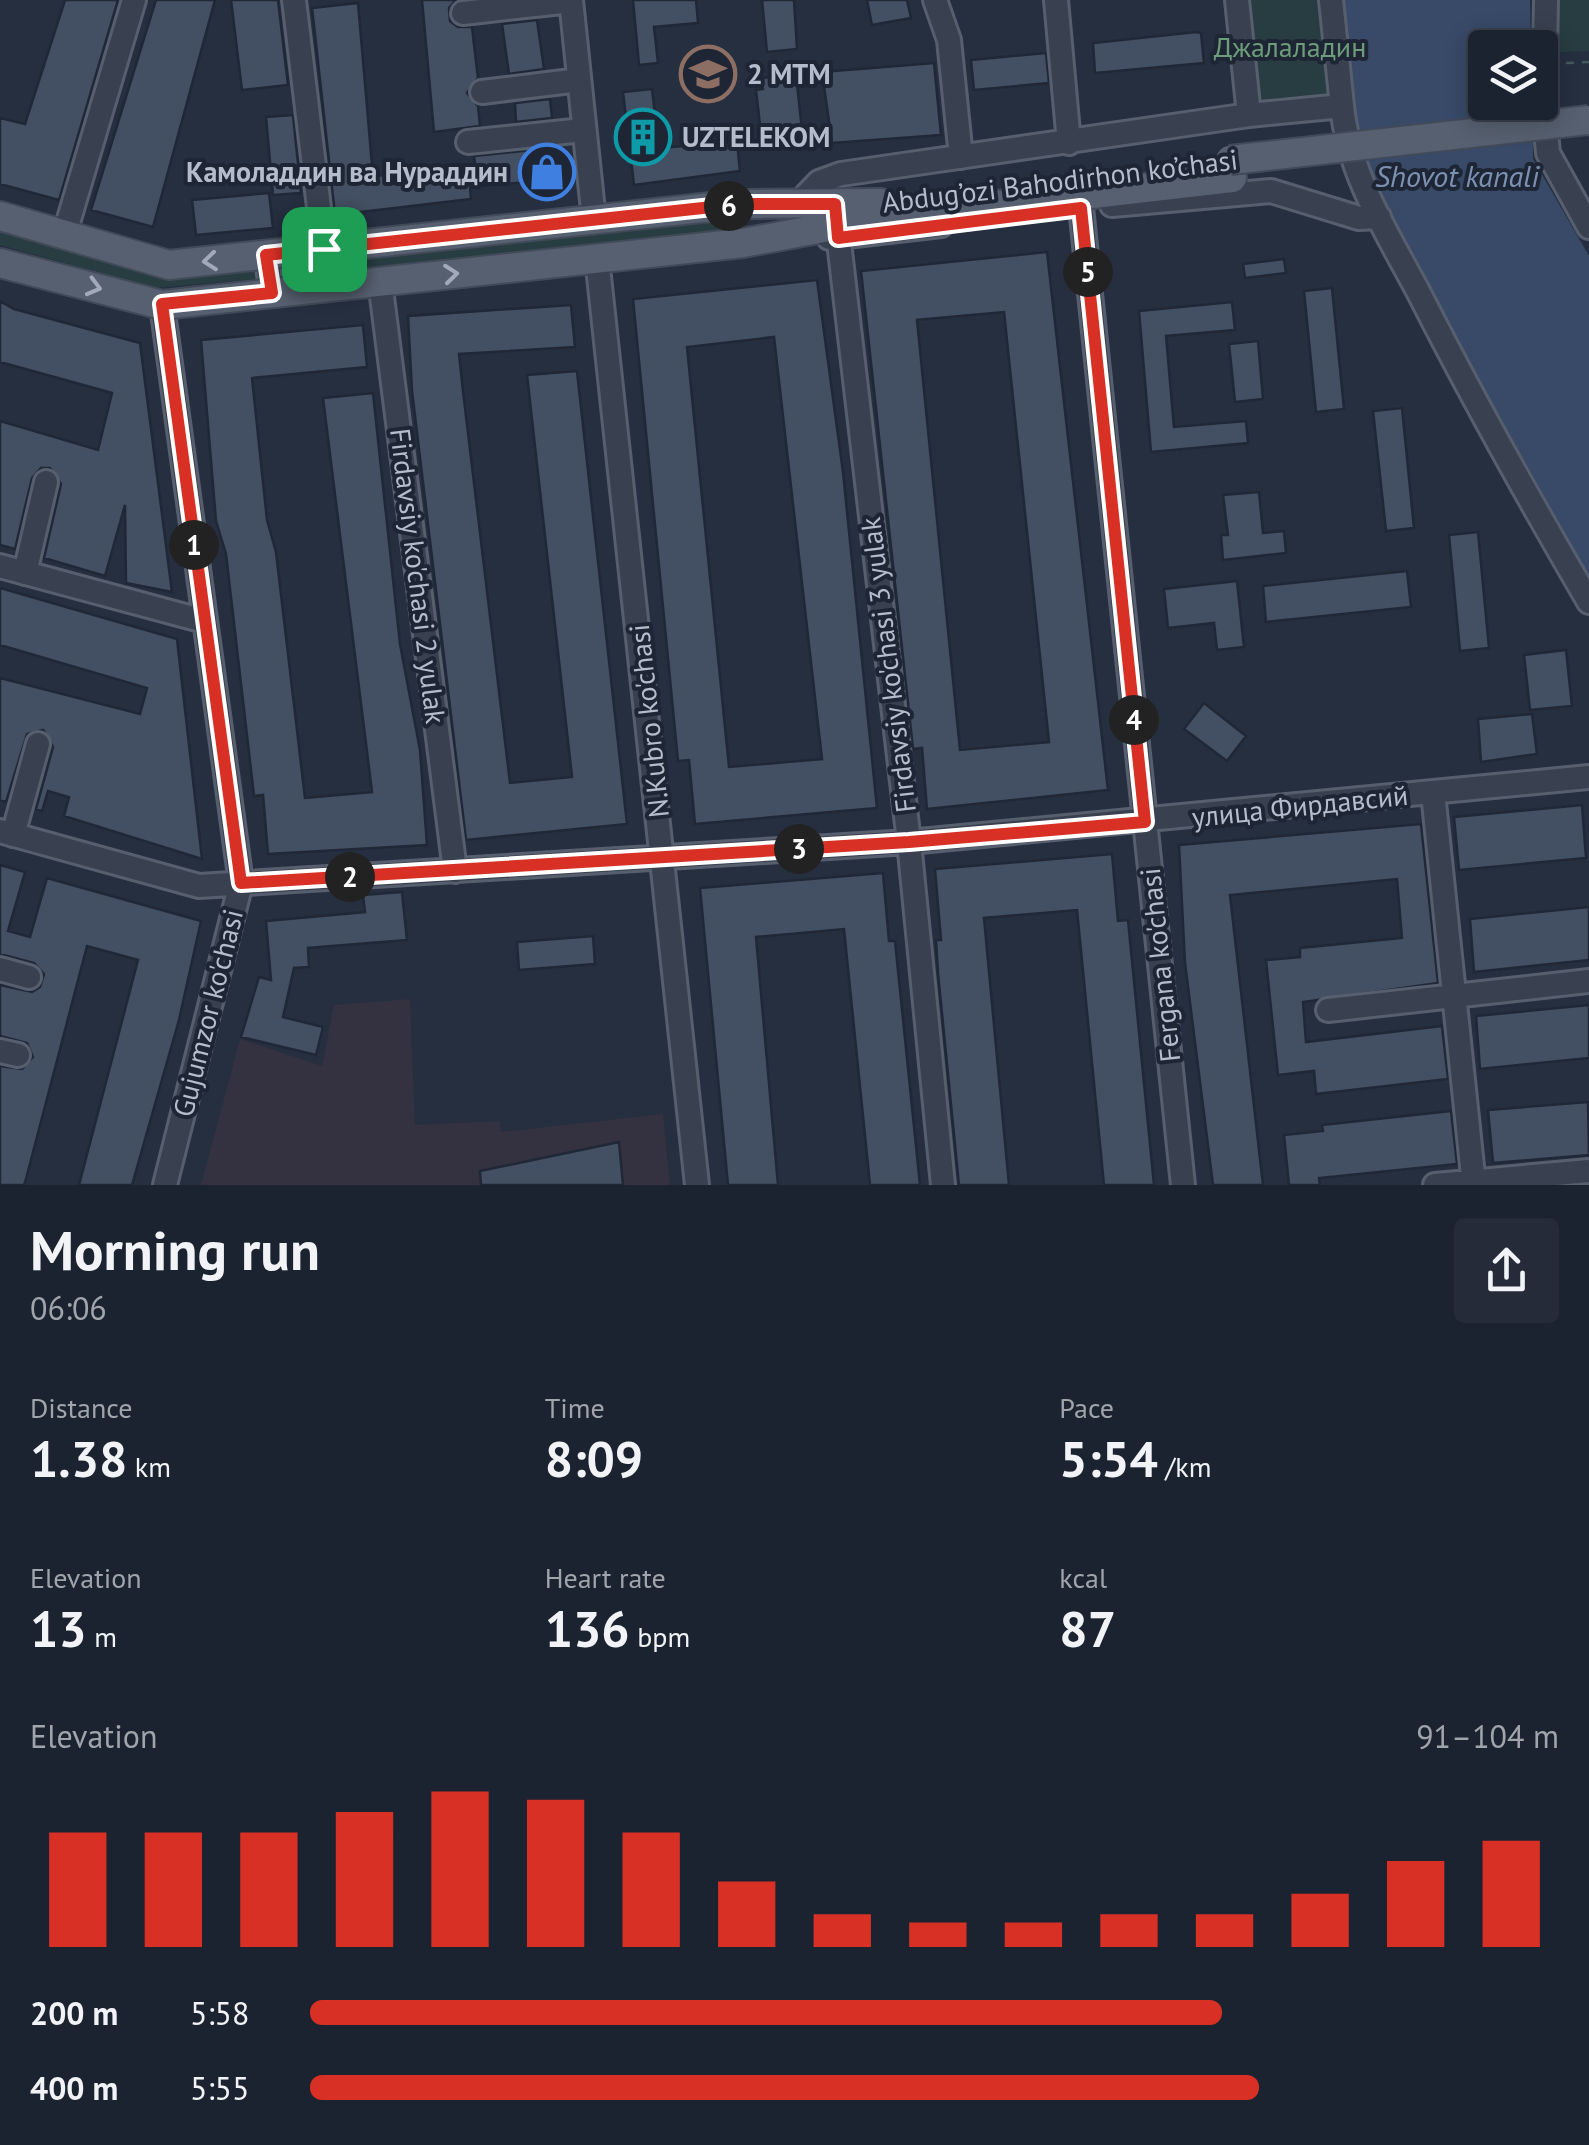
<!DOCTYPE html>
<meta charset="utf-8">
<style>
body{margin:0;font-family:"PT Sans",sans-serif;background:#252b38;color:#f1f3f6;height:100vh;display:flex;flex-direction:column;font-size:38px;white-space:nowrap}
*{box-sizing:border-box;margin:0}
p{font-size:32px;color:#a0a4ab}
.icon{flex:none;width:55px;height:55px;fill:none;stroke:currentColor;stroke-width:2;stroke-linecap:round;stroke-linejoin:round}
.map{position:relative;height:1185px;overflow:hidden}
.details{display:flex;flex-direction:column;background:#1c2330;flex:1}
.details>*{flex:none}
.controls{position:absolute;left:1468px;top:30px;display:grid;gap:20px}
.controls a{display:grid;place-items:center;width:90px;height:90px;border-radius:10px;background:#1c2330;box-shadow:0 5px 25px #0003,0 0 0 2px #3a404c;font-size:50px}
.pin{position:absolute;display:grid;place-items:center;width:85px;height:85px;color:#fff;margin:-42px;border-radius:20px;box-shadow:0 5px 15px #0006}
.km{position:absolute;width:50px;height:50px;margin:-25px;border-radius:50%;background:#222;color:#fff;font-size:28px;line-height:50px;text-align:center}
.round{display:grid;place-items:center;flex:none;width:105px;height:105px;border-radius:10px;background:#252b38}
.overview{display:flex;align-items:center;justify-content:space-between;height:170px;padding:0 30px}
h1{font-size:55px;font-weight:800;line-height:75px}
.figures{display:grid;grid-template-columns:repeat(3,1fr);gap:15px;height:170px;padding:10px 30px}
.figures div{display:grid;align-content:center}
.figures b{font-size:50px;font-weight:800}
.figures small{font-size:28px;font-weight:400}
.figures p{font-size:28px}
.chart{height:280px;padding:20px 30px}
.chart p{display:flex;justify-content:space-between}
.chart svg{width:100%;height:180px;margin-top:10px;stroke:#d93025;stroke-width:6}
ul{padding:0 30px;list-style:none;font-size:32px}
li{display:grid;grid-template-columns:160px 120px 1fr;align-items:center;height:75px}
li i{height:25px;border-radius:12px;background:#d93025}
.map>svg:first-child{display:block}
.medical{fill:#343141}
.green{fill:#273d41}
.water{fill:#384a68}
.building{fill:#434f62;stroke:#202837;stroke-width:2.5;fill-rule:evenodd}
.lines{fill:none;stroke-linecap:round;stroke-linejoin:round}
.minor-casing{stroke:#575f6e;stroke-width:28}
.major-casing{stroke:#424a59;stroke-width:32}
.path{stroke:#455a5e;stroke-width:2.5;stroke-dasharray:8 8;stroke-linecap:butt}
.minor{stroke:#394150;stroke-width:22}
.major{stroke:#576070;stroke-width:28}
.major-bridge-casing{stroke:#424a59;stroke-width:32;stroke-linecap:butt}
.major-bridge{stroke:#576070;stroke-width:28}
.oneway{stroke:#a2aab9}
.route-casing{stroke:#fff;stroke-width:20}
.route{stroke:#d93025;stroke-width:12}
.labels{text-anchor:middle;stroke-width:8;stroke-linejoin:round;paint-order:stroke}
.park-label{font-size:28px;fill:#6c9c79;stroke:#1e2635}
.poi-label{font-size:28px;font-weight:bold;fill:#b5bccb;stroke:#1e2635;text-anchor:start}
.street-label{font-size:28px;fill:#b5bccb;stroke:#1e2635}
.water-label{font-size:30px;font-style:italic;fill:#7c91b2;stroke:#1e2635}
</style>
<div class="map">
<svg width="1589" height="1185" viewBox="0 0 1589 1185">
<rect width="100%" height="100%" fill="#252f40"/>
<!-- medical -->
<path class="medical" d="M410,999l5,126 85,-4 1,11 162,-18 7,71h-469l39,-146 82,27 12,-61z"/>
<!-- green -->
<path class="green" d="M1249,0h75l8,94 -74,8z
M1540,0h49v51l-49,2z
M731,218l2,15 -450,43 -3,-5 2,-5z
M0,231l144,40 112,-3 1,11 -102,9 -155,-43z"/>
<!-- water -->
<path class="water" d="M1344,0h186l1,47 -46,1v54l47,1 1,56 56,97v320l-211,-376 -24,-82z"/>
<!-- building -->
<path class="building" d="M65,0h53l-59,200 -59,-16v-66l25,6z
M156,0h59l-62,227 -62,-17z
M231,0h47l10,85 -46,5z
M422,0h34l-7,8 1,13 8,6h14l6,51 -11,15 11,13 2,20 -46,6z
M633,0h63l2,23 -44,4 4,36 -19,2z
M762,0h32l3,49 -30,3z
M867,0h40l4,18 -39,7z
M358,3l15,173 49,-3 53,-9 -1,-8 86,-9 2,32 -92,8 1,12 -136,16 -23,-207z
M537,20l7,49 -35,5 -7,-50z
M1196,32l5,1 3,30 -109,10 -2,-30z
M1046,53l3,30 -75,7 -3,-30z
M934,63l7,72 -109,8 -10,-71z
M791,75l1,10 5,-1 5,46h-5l1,11 -29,3 -1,-11 -7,1 -5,-44 7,-1 -2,-11z
M652,89l7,59 78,-6 3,29 -106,14 -11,-93z
M550,99l2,19 -36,4 -1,-19z
M293,115l8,78 -28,2 -7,-78z
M269,193l4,35 -77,7 -4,-35z
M1047,252l61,538 -181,19 -5,-61 -9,1 -52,-478zM1004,312l45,430 -89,8 -43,-430z
M1284,259l2,14 -41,5 -2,-14z
M817,280l26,192 34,336 -182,16 -6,-64 -11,1 -45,-462zM774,337l48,422 -93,8 -42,-420z
M1332,288l12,121 -28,3 -12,-121z
M0,301l14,8 126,34 32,249 -46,-9 -1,-78 -20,71 -61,-18 17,-74 -11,-16h-9l-9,10 -17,71 -15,-4v-124l98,29 14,-57 -112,-31z
M1232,302l3,28 -69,6 8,91 72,-6 2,22 -97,9 -12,-141z
M571,305l4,42 -116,7 4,37 47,392 62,-6 -45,-402 50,-4 50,453 -161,16 -54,-449 -4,-75z
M363,325l4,42 -115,11 15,142 9,32 29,246 67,-6 -49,-394 50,-5 27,251 20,106 7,95 -159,9 -5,-59 -9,1 -28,-242 -10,-33 -15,-181z
M1258,341l5,58 -28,3 -6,-58z
M1402,408l12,120 -28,3 -13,-120z
M1259,492l4,41 21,-2 2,22 -63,7 -2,-25h7l-5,-40z
M1478,532l11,116 -29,3 -11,-116z
M1407,571l4,36 -145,15 -3,-36z
M1237,581l7,66 -27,3 -3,-27 -46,5 -4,-39z
M0,588l177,51 25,220 -138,-43 5,-19 -21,-6 -6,20 -6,-2 17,-62 -10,-17 -16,4 -21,68 -6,-2v-122l140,36 7,-26 -147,-43z
M1566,650l6,56 -42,4 -6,-55z
M1204,703l42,33 -19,25 -43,-32z
M1532,714l5,40 -56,8 -3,-43z
M1582,805l4,53 -127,12 -5,-53z
M1421,824l17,159 -135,19 3,40 136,-16 6,53 -132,15 -2,-23 -36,4 -12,-115 34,-3v-9l102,-10 -5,-59 -167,16 33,290h-50l-28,-222 -6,-118z
M1112,854l6,67 10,-1 26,265h-50l-27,-275 -93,8 25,267h-50l-21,-212 -2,-33h5l-6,-71z
M0,865l25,7 -17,59 22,6 17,-59 154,43 -22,99 -47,165h-53l59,-225 -51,-14 -61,233 -2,6h-24v-119l22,3 11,-12 -6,-14 -27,-7v-51l32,7 8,-5 4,-13 -10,-11 -34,-9z
M883,873l6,68h6l25,244h-50l-26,-256 -88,8 22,248h-50l-28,-297z
M402,892l5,48 -99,8 1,19 -15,1 -11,49 40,10 -7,28 -75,-18 18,-60 12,3 -5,-59 99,-9 -2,-17z
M1589,907v53l-115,12 -4,-53z
M593,936l2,28 -76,6 -2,-28z
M1589,1005v53l-109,11 -4,-53z
M1588,1102l1,53 -96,8 -5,-53z
M1451,1111l6,53 -138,14 1,7h-31l-5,-50 39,-4 -1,-6z
M619,1142l4,43h-142l-1,-14z"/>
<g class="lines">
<!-- minor casing -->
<g class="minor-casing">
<path id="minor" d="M294,0l30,249
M571,0l23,220
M935,0l14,40 12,117
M1056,0l13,143
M1237,0l12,115
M1331,0l11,106
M1546,0l-2,111 4,42 41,74
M463,13l108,-12
M482,92l97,-12
M468,142l115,-12
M798,204l21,-22 22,-8 408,-59 93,-9c7,70 46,128 78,189 53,104 110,206 169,307
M1112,205l159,-14 88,27 20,-1
M1081,207l102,978
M835,208l74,634 34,343
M64,236l70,-236
M829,238l112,-13
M266,255l6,38
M597,258l100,927
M380,281l75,590
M162,305l79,578 -76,302
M0,566l204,55
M25,573l21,-91
M1433,793l41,392
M0,831l199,55 710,-44 680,-65
M13,835l25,-91
M0,969l29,8
M1328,1010l261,-29
M0,1051l18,4
M1435,1185l154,-14"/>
</g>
<!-- major casing -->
<g class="major-casing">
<path id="major" d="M0,216l169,49 570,-61 142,-1
M0,263l162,42 581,-62 123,-23 366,-42"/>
</g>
<!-- path -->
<path class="path" d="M1566,63l23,-1"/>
<!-- minor -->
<use href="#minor" class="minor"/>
<!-- major -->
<use href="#major" class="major"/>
<!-- major-bridge casing -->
<g class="major-bridge-casing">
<path id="major-bridge" d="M1230,160l359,-40"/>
</g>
<!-- major-bridge -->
<use href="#major-bridge" class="major-bridge"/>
</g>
<!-- one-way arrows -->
<defs><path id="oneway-chevron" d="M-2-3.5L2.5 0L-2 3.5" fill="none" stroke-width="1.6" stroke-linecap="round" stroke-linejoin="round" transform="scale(2.5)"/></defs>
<g class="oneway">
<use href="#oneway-chevron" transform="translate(210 261) rotate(174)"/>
<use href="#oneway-chevron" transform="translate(451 274) rotate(-6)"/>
<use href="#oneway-chevron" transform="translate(94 287) rotate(15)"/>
</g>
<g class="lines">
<!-- route casing -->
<g class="route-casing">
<path id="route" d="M740,204h95l3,34 243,-30 64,614 -236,20 -668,41 -79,-579 110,-11 -6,-38z"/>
</g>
<!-- route -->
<use href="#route" class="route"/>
</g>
<!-- icons -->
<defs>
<g id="school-ring" transform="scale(2.875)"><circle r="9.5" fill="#1e2635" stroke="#8d6e63" stroke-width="1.5"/><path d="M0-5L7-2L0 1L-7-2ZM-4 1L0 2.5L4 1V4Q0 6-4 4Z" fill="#8d6e63"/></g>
<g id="building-ring" transform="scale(2.875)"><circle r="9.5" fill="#1e2635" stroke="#0f9aa8" stroke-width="1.5"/><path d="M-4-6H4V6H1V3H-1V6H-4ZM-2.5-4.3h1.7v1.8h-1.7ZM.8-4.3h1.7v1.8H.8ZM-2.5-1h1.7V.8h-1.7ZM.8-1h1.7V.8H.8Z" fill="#0f9aa8"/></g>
<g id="shop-ring" transform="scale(2.875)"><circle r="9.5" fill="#1e2635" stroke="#3f7fe0" stroke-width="1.5"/><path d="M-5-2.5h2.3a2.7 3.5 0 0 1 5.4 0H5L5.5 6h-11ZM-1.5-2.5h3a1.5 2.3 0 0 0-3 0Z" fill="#3f7fe0"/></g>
</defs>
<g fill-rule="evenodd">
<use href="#school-ring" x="708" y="74"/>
<use href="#building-ring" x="643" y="137"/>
<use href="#shop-ring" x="547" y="172"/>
</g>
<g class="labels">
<!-- park labels -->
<g class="park-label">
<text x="1290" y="57">Джалаладин</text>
</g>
<!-- poi labels -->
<g class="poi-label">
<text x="747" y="84">2 MTM</text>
<text x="682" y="147">UZTELEKOM</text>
<text x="508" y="182" text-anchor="end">Камоладдин ва Нураддин</text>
</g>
<!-- street labels -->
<g class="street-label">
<text transform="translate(1060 181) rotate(-7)" y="10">Abdug’ozi Bahodirhon ko’chasi</text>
<text transform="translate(418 576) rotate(83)" y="10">Firdavsiy ko'chasi 2 yulak</text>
<text transform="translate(888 665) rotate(-97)" y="10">Firdavsiy ko'chasi 3 yulak</text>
<text transform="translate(649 721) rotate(-96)" y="10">N.Kubro ko'chasi</text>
<text transform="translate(1300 806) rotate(-6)" y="10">улица Фирдавсий</text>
<text transform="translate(1160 965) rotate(-96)" y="10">Fergana ko'chasi</text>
<text transform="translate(208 1013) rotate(-76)" y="10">Gujumzor ko'chasi</text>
</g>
<!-- water labels -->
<g class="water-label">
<text x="1457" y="187">Shovot kanali</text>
</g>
</g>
</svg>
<div class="controls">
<a><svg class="icon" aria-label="layers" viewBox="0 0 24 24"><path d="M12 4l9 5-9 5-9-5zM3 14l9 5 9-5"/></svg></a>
</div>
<div class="pin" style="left:324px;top:249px;background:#1e9e55"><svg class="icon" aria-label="arrive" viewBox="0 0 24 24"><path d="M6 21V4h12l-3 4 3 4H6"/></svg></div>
<b class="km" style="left:194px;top:545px">1</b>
<b class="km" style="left:350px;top:877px">2</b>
<b class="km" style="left:799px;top:849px">3</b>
<b class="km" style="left:1134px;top:720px">4</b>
<b class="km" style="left:1088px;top:272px">5</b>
<b class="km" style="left:729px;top:206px">6</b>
</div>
<section class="details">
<div class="overview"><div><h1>Morning run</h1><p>06:06</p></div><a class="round"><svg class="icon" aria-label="share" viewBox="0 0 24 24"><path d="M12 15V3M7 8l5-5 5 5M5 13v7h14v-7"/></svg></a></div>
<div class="figures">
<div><p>Distance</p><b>1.38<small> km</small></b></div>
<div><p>Time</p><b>8:09</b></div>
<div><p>Pace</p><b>5:54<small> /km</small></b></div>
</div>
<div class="figures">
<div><p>Elevation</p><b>13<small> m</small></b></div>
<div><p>Heart rate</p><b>136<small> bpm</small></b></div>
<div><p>kcal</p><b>87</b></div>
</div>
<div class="chart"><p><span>Elevation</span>91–104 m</p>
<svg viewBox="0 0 160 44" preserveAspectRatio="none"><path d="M5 44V16M15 44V16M25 44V16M35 44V11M45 44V6M55 44V8M65 44V16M75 44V28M85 44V36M95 44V38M105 44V38M115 44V36M125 44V36M135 44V31M145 44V23M155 44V18"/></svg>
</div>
<ul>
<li><b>200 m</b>5:58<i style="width:73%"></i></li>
<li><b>400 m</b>5:55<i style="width:76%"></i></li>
</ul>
</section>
